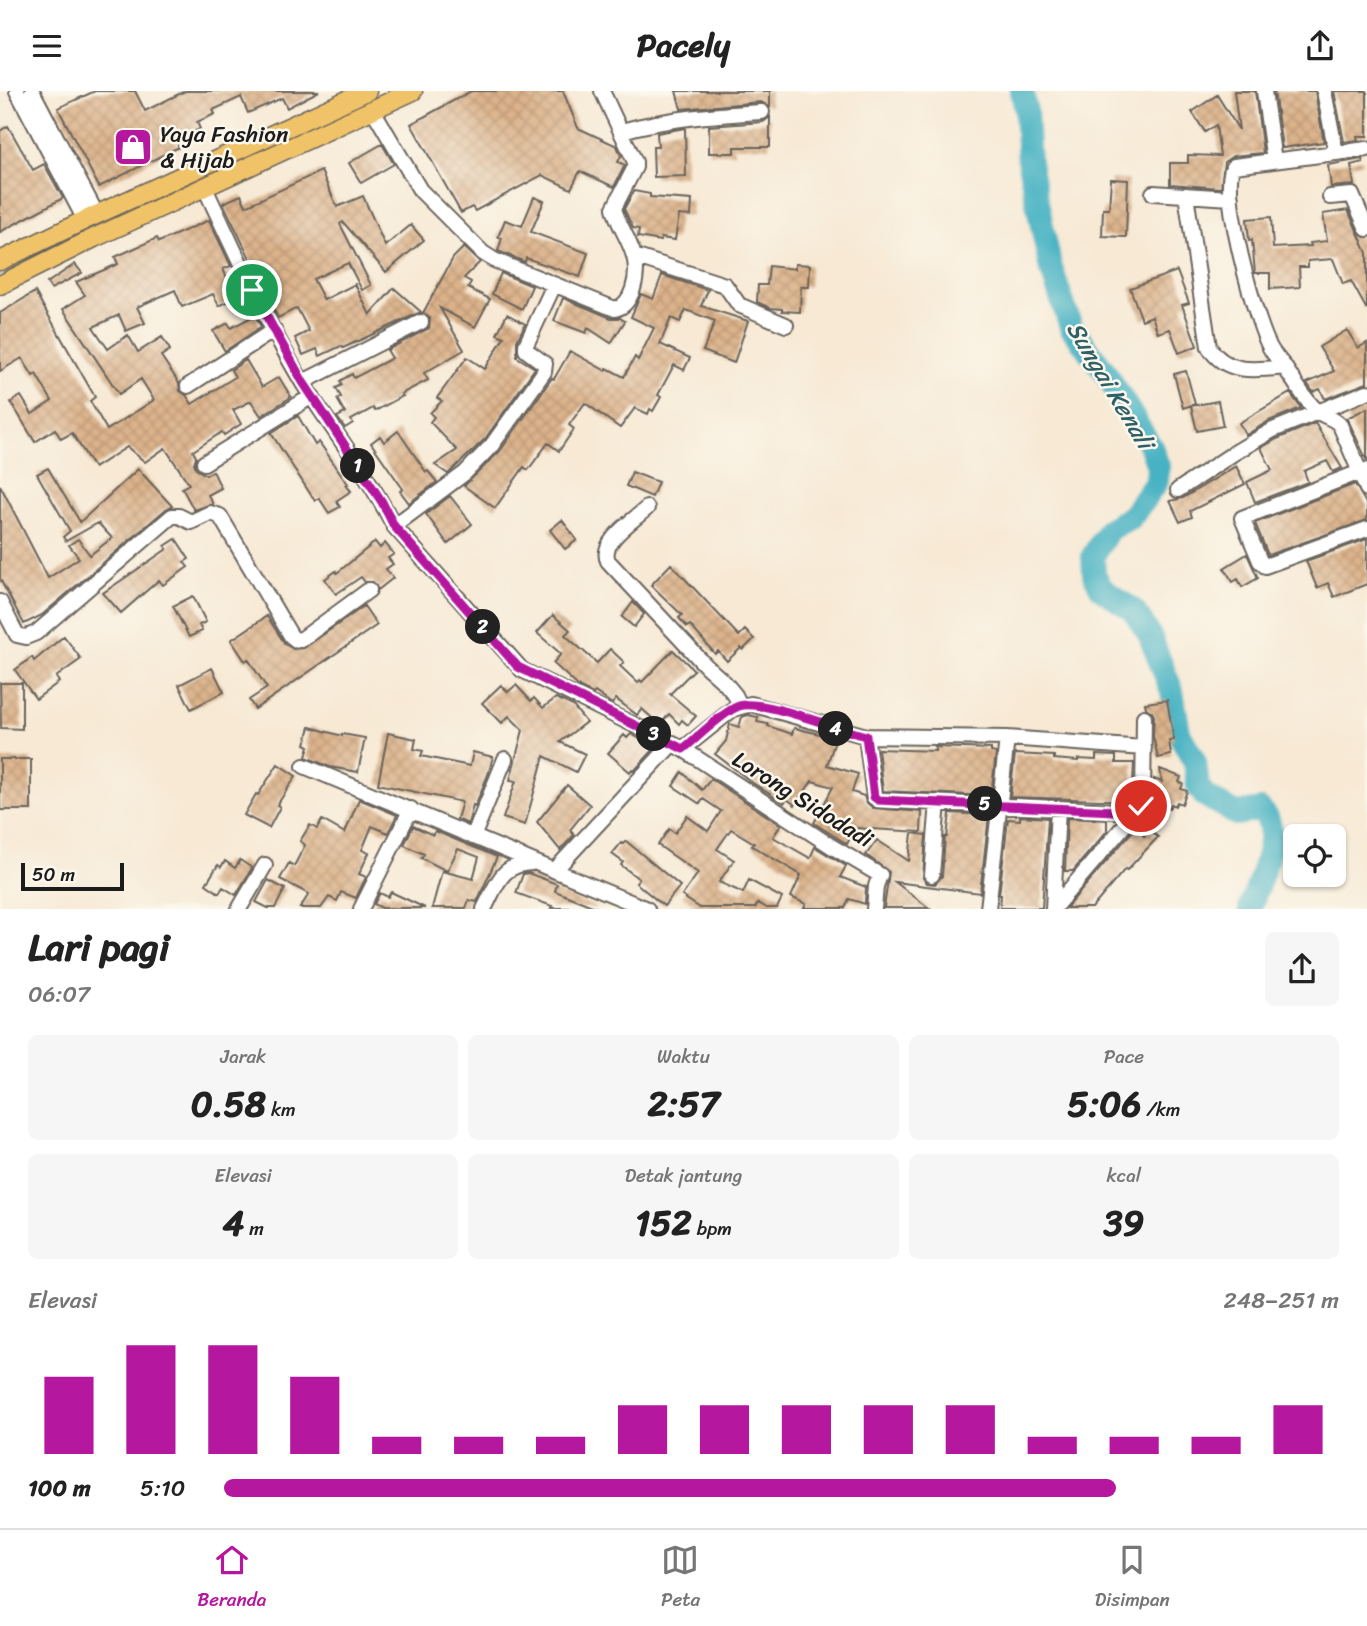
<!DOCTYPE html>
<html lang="id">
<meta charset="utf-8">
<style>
body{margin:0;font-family:Sriracha,sans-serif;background:#f6f6f6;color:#222;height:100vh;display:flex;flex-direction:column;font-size:26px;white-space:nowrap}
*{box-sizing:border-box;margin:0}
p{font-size:23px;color:#767676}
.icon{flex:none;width:38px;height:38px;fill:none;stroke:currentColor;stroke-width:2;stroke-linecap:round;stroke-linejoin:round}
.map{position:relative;height:818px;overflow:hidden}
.panel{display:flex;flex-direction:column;background:#fff;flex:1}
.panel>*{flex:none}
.tools{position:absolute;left:1283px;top:733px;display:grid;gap:14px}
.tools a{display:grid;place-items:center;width:63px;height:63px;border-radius:10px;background:#fff;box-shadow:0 2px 5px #0004;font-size:35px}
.scale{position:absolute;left:21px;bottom:18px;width:103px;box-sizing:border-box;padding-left:7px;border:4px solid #1c1c1c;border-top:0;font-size:19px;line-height:24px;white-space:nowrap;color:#1c1c1c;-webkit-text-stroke:5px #fbf7ec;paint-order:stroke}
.pin{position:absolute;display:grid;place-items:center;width:60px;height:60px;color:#fff;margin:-30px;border:4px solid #fff;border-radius:50%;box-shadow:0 2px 7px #0007}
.km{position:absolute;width:35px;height:35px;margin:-18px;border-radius:50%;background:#222;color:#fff;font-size:19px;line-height:35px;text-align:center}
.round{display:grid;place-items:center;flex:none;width:74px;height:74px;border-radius:10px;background:#f6f6f6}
.headline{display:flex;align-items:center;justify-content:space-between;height:119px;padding:0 28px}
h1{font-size:38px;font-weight:700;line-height:52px}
.metrics{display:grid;grid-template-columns:repeat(3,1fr);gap:10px;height:119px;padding:7px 28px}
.metrics div{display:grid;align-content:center;border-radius:10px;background:#f6f6f6;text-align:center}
.metrics b{font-size:35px;font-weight:700}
.metrics small{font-size:19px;font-weight:400}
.metrics p{font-size:19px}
.chart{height:196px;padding:14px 28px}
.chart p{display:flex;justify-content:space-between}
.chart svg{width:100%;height:126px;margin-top:7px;stroke:#b5179e;stroke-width:6}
ul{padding:0 28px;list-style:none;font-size:23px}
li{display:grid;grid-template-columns:112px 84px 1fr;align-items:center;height:52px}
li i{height:18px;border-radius:9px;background:#b5179e}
header{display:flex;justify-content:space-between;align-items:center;height:91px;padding:0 28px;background:#fff;font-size:32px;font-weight:700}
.menu{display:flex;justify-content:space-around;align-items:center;height:98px;border-top:2px solid #e0e0e0;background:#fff;font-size:19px;color:#767676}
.menu a{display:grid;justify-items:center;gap:4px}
.menu .on{color:#b5179e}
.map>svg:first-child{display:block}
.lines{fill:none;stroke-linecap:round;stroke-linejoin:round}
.river{stroke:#46b2c3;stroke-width:24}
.building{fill:url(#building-cross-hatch)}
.minor-casing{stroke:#69645c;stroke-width:18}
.major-casing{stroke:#69645c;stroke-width:21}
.minor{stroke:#fff;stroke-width:14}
.major{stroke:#f1c369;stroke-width:18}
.route-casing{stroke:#fff;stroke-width:14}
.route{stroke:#b5179e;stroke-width:9}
.labels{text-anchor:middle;stroke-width:5;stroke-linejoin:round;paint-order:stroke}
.poi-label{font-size:23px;fill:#1c1c1c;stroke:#fbf7ec;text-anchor:start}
.street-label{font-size:23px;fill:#1c1c1c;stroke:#fbf7ec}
.water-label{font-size:24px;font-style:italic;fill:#2f6067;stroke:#fbf7ec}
</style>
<header><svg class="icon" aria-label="menu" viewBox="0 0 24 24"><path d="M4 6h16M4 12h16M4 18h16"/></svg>Pacely<svg class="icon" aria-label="share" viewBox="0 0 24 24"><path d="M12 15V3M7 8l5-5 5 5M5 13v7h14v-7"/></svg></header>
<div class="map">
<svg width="1367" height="818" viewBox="0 0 1367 818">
<defs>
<pattern id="building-cross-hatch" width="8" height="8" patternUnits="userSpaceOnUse" patternTransform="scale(1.75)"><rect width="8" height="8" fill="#dcb38b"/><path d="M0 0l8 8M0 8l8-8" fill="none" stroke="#bc9977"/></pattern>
</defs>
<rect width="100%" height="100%" fill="#fbf7ec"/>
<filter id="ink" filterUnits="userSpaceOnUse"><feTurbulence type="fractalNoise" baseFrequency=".0143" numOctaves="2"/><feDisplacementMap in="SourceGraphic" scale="14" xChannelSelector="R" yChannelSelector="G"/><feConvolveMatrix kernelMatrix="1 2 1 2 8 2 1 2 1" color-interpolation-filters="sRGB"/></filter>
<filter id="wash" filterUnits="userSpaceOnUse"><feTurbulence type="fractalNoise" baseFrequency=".00686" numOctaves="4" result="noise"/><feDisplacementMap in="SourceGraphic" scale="28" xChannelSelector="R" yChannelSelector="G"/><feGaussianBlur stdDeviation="1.57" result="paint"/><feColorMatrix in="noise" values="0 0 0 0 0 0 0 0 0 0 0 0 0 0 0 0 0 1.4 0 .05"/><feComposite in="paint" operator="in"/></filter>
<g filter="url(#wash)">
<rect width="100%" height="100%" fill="#f7e9d4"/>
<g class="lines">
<!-- river -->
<path class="river" d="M1022,0l4,20 3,52 21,102 21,62 33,43 47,77 7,19 -1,15 -12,17 -14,19 -22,12 -16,27 1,18 8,15 31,21 16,24 23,57 7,42 16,29 3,24 6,9 32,19 24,-4c26,19 -4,75 -10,99"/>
</g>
<g id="blocks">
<!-- building -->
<path class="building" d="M95,0h40l10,20 40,-20h134l-32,17 -5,-10 -34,15 -7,-16 -28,13 2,4 -18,8 3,7 -24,12 3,6 -80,40 -41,-79z
M471,0h92l15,37 39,18 4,10 -3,6 7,3 -11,22 -34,-16 -9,18 -29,-14 -67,36 -3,-4 -11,6 -50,-89z
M676,0h94v16l-9,-5 -80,7z
M1234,0h21l8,62 -30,3 -9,6 -3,26 -51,-4v-21h18v-8l32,1 -4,-31 -11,7 -13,-20 25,-17 22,35z
M1274,0h41l9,51 -42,6z
M1334,0h33v45h-10l1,4 -14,2z
M770,26v30h-36v6h-25v-27l54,-4z
M8,35l25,44 11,-6 19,34 -63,34v-101z
M685,37l1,48 -32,1 -1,-30h5l-1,-14z
M382,53l12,20 -33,19 -12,-20z
M1362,68l1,3 -12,3 3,20 -23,2 -3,-22z
M321,80l16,36 26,-11 22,50 26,-21 13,15 -38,32 -43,-50 -3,2 31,61 -9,5 -14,-27 -35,16 11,21 31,-16 15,31 24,-27 27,24 -78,36 -2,-2 -21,10 -3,-7 -14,6 -8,-17 14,-7 -12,-23 -19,10 -9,-18 7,-4 -6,-11 -6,2 -41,-84 18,-8 5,11z
M1111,88l17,1 -2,57 -24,-1 1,-27h6z
M634,100l16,3v3l42,3 -1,16 -12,-1 -4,25 -14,-2v3l-23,-4 1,-8 -6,-1 -9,-19z
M534,106l10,4 -13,31 57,21 -8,24 -54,-19 -1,4 -27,-11 4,-13 -4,-1 7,-17 17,6z
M1348,119l19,43v57l-16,-29 -8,3 -10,-25 -25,2v6h-9l1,20 -30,2v-16h-15l-3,-33 -3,1 -2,-22 24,-2 2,31 38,-2 -1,-3 17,-2 -4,-27z
M209,129l22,46 -8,3 13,29 -17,8 -6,-12 -31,13 -7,-17 -38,17 8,16 -19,8 -7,-16 -26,12 15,22 20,-14 10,17 24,-15 8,13 -9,6 18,27 1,8 6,4 6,9 43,-27 -4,-7 15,-10 16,27 17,-10 12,20 -30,19 -10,-15 -18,9 8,14 -17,11 -2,-3 -29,19 3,6 -2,6 2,6 10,6 7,-4 8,17 -13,7 5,9 -19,6 -12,-22 7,-4 -24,-36 -20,14 -18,-15 -33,21 -22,-35 -11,6 -6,-10 -20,13 -24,-40 10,-6 11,18 20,-13 -16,-27 -3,2 -11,-18 -22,13v-58l35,-21 60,105 -5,4 17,29 47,-30 -13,-21 -22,15 -56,-85 22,-14 -9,-13 42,-18 -3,-7 42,-19 2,4z
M464,156l16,15 -16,16 7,4 -3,6 22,11 -15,28 -35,-19 24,42 -40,23 4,7 -27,14 2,2 -28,15 -2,-3 -22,12 2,3 -8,5 -8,-11 8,-4 -8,-14 4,-2 -5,-9 6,-3 -2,-4 12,-7 2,4 38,-20 -5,-8 42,-22 1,-10 -7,-5 30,-55z
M75,173l7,9 -31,16 -4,-6z
M795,173l15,1 -1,22h-8l-1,25 -18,-1v-2l-12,-1 -13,-6 1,-17h9l2,-19 26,3z
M1177,180l12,32 -7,2 15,41 -18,7 -9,-24 -12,4 -6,-17 -10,4 -12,-32z
M501,182l31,13 -10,23 -30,-15z
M662,184l46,15 -7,16 47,15 -14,42 -31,-12 12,-30 -29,-11 -6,12 -9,-4 -11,26 30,14 -6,12 -10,-5 -16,30 3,2 -8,14 -3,-2 -2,5 -13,-6 -15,20 -35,-25 -16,22 5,4 -15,22 -11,-8 -20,27 -4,-3 -29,41 -31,-22 36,-35 52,-73 2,1 16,-28 36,20 1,-3 17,9 11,-20 3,3 16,-32 -23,-11 10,-23 12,5z
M563,207l48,20h9l5,3 -14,22 -23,-15 -2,5 -32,-12z
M507,223l18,10 -8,17v16l18,11 -50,71 -37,35 -13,-9 22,-15 -27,-28 4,-5 -4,-4 12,-12 -5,-3 30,-41 18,12 19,-32 -7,-3z
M255,224l6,12 -36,24 -12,-20 15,-8 3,5z
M1347,239l11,18 9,-5v40l-42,16 -5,-10 -7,3 -6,-9 27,-12 -15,-24z
M1186,280l9,33 -12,4 -9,-34z
M1290,302l11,15 -32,13 -23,14 -7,-12z
M1218,310l5,25 -26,5 -6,-25z
M1367,317v53l-20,-43z
M298,325l17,29 4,-3 29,42 -2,1 5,6 -15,10 4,6 -11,6 -10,-15 -4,3 -44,-68z
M1315,332l27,45 -9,4 -6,-11 -23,10 4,11 -53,20 -8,-20 25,-12 -11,-22 16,-9z
M398,340l28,41 2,-1 9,11 -28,21 -9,-12 3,-2 -32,-46 9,-7 4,6z
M1236,375l9,18 -55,27 2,6 -12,5 -10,-21 13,-3z
M48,377l32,54 58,-53 34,37 -6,3 -124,106 -18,9 -24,-45v-94l48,93 31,-20 -10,-13 9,-6 12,16 22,-17 -14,-15 -32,18 -3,-4 7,-6 -33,-57z
M632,381l26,10 -6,15 -26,-11z
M1355,393l12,21v15l-99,35 -13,-32z
M450,405l22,28 -24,20 -22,-30z
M562,429l15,20 -12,9 -15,-19z
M176,448l13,20 -5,3 4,5 -25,18 -4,-5 -38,33 -18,-20 64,-44 -2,-3z
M1367,448v45l-33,13 -6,-14 -11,5 -11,-27z
M375,451l5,6 5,-5 9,11 -6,4 5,6 -7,5 7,9 -15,12 -5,-8h-8l-4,-5 -25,17 -11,-15 11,-8 1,2z
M1247,463l11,24 -16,9 -4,-8 -5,3 -9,-14z
M671,473l68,72 6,-6 9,9 -11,11 -2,-2 -14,13 -9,-10 -3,3 -25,-29 -3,2 -8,-9 3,-3 -31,-30z
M193,505l13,26 -7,3 3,6 -13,6 -16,-31z
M633,511l11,12 -10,13 -12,-10z
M364,515l13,19 -122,84 -6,-9 18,-12 -19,-29 -3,2 -14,-21 36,-24 18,28 8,5 11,-1z
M553,524l17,15 -5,5 32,28 13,-14 14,13 -4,4 18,17 2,-3 2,2 31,-32 21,20 -24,24 26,22 -8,9 -6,-5 -3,4 -10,-10 -9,11 -18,-16 -5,6 -21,-16 -4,5 -17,-12 -2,2 -13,-6 -27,-25 8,-9 -24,-21z
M64,545l17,23 -25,18 3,5 -23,17 -21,-29 17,-13 2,4z
M212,577l12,24 -33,17 -12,-24z
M0,592h22v46l-21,-1z
M501,594l7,7 8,-7 15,16 3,-3 9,10 13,-10 17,8 13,16 -26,20 25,12 -9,18 -32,-16 -19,69 -22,-7 13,-37 -6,-1 13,-50 -14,-14 -7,7 -20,-20z
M1167,609l7,40 -5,1 2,14 -13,3 -5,-22 1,-20 -2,-4 -6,-4 -1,-5z
M748,624l10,2 -1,5 11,2v2l24,8 2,-6 42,10 -9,27 31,9 -6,18 12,4 2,6 7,6 49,4 -1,20 -66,-4 -8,16 -33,-21 19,-36 -21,-6 -17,24 -8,-6 -3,4 -31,-20 -38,-29 11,-13 4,-17 9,3 3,-10z
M310,636l32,9v-2l23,4 -7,34 -28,-5 -24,-10 3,-11 -4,-2z
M388,642l28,6 -2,10 9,2 -2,5 49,10 3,-14 20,5 -5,18 -13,31 -2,-1 -5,19 -11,-5 5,-17 -84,-18z
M631,643l24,14 -21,23 -2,-2 -2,3 -22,-19 16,-18 3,3z
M935,656l56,2v3l5,1 -5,43 -108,-5 -5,-42 57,2z
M1015,663l39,2v3l24,2v-2l18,1v-5l20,1v7h18l-2,38 -122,-4z
M0,668h31v51h-31z
M278,673l18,12 -19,29 3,2 -11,21 -25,-13 12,-21 2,1z
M1160,678l21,8 -2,5 4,2 -2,5 6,2 -5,13 -5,-2 -2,4 -4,-2 -2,5 -17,-6 2,-24 8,3z
M682,681l20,18 9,-11 70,46 -8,12 37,21 5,-11 31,19 -6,11 26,10 -1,17 -16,-5 -4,9h-41l2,-4 -15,-7 10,-22 -49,-29 2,-3 -23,-14 -14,20 17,11 -15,22 24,11 6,-13 33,18 -5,10h-10l-9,-5 -3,5h-55l-18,-12 16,-23 -40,-28 11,-16 6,4 12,-17 21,15 13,-20 -18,-12 -3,5 -27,-18z
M567,694l23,20 -20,25 4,5 -14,15 -23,-28z
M359,708l38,16 -9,18 -16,-7 -10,24 7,3 -10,21 7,3 -10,21 -15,-6 -4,9 -8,-4 -8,11h-21l9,-14 -29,-15 9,-16 5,3 11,-21 -5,-4 10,-16 7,4 5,-9 23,13z
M950,722l39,2 -9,78 -85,-11 34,26h-45l5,-36 -23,-17 11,-15 32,21 3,-28 14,2 -3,43 4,5 8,1 7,-8 3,-39h2z
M1020,725l28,2 -6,90h-42l1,-13h-2l9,-76 12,1z
M1067,727l40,2v11l-34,40h-8z
M413,735l20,9 2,-4 62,26 -20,45 -8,-2 -3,8h-34l10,-37 31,8 6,-22 -21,-8 -11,22 -26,-13 3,-4 -20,-9z
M1136,736l8,9 5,-6 9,7 -31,33 -2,-1 -33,39h-26z
M626,750l54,45 -16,20 -28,-23 3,-4 -18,-14 2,-3 -11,-8 9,-11 2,1z
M240,769l12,8 -16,27 -13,-8 -4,6 -13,-9 12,-19 3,2 4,-6 10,7z
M528,782l29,11 -2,7 42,17h-46l1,-2 -36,-13 7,-19z
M268,789l17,9 -10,19h-7l-12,-6z
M391,801l34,16h-43l-8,-4 6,-11 8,4z"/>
</g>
</g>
<g filter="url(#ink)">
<use href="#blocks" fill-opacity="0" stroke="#69645c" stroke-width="2"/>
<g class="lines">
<!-- minor casing -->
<g class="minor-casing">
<path id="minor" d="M17,0l68,129
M32,0l65,124
M1264,0l10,70
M1324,0l12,62
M373,19l47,80 63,63 11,7 121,49c18,-4 23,-33 20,-48 -3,-19 -17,-35 -21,-53l21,-41v-5l-33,-71
M622,40c45,-13 93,-16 140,-19
M1367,58l-133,17c-17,17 23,163 38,185 4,6 9,11 13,17 10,14 19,31 32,43 7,6 16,6 23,14l27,64
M205,97c31,66 61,134 99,197 30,47 65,91 90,141l128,144 161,79 148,97 49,29 -4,11 -2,23
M1153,102l78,5
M1186,104l23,152c17,28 48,23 76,20
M1330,106l22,-2 15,34
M634,165l91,29 14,20 47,20
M303,291l118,-60
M188,295l86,-56
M204,372l108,-67
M1365,379l-123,48 18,43 5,5 102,-37
M1178,399l56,-37 39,-23 94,-38
M647,417c-13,12 -48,34 -39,53l98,105 19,17 10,12 5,10
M394,435l71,-53 27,-28 52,-73 1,-8 -19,-14v-5l28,-60
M0,511l17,33 9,2 10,-4 136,-117h7l12,6 19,-9 10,3 71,120 5,4 6,-1 67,-49
M866,645l8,61 4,3 257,12
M683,658l50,-40 18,-5 115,32 141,2 137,10
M304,675l343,143
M473,746l32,-78
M555,779l118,-127
M932,784l6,-73
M239,818l26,-44
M361,818l50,-100
M484,818c13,-25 17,-45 48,-46
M988,818l19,-171
M1053,818l88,-103 2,-6 1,-83
M1053,818l5,-101"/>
</g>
<!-- major casing -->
<g class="major-casing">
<path id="major" d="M0,170l85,-41 282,-129
M0,194l94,-47 319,-147"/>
</g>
<!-- minor -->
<use href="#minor" class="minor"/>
<!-- major -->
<use href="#major" class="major"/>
</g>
</g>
<g class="lines" filter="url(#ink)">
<!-- route casing -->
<g class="route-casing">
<path id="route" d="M252,199l51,92 79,120 12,24 124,141 165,82c14,-11 41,-38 56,-43 21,-8 100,24 127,30l8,61 4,3 257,12 6,-6"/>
</g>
<!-- route -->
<use href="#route" class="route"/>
</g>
<!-- icons -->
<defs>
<g id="shop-square" transform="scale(2.0125)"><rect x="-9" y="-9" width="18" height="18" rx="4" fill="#b5179e" stroke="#fbf7ec"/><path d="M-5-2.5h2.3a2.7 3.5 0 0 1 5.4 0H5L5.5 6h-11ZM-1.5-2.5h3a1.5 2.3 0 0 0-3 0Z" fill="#fff"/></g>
</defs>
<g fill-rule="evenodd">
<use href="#shop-square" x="133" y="56"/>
</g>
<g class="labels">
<!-- poi labels -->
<g class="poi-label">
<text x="160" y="51">Yaya Fashion<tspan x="160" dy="26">&amp; Hijab</tspan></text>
</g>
<!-- street labels -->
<g class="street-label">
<text transform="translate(803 708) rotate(32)" y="8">Lorong Sidodadi</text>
</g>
<!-- water labels -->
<g class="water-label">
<text transform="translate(1110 294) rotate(59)" y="8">Sungai Kenali</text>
</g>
</g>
</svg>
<div class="tools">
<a><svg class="icon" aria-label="locate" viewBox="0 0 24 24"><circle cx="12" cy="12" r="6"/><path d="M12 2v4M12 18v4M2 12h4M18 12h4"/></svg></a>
</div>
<div class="scale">50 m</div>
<div class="pin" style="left:252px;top:199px;background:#1e9e55"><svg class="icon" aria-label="arrive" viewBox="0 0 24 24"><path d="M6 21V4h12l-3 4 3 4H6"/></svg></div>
<div class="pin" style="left:1141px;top:715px;background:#d93025"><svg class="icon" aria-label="check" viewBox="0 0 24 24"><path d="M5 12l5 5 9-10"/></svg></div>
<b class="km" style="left:358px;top:375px">1</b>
<b class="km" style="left:483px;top:536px">2</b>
<b class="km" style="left:654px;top:643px">3</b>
<b class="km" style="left:836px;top:638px">4</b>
<b class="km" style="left:985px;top:713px">5</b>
</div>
<section class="panel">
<div class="headline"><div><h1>Lari pagi</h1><p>06:07</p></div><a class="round"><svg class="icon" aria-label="share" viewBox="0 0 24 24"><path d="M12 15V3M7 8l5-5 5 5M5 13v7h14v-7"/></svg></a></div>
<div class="metrics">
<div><p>Jarak</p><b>0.58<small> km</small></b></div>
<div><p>Waktu</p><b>2:57</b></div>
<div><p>Pace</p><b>5:06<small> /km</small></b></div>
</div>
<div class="metrics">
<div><p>Elevasi</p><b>4<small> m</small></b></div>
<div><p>Detak jantung</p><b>152<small> bpm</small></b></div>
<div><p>kcal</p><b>39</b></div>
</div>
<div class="chart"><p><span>Elevasi</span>248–251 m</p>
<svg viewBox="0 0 160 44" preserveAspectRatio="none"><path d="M5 44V17M15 44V6M25 44V6M35 44V17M45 44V38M55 44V38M65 44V38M75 44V27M85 44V27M95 44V27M105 44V27M115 44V27M125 44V38M135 44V38M145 44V38M155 44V27"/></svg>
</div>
<ul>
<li><b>100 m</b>5:10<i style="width:80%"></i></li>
</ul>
</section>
<nav class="menu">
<a class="on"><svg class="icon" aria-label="home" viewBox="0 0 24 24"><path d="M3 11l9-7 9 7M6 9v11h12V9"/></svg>Beranda</a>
<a><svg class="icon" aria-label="map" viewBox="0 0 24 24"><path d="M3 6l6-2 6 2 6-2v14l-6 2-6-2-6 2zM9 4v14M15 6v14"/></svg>Peta</a>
<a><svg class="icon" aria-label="saved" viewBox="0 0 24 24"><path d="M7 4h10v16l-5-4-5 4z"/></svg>Disimpan</a>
</nav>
